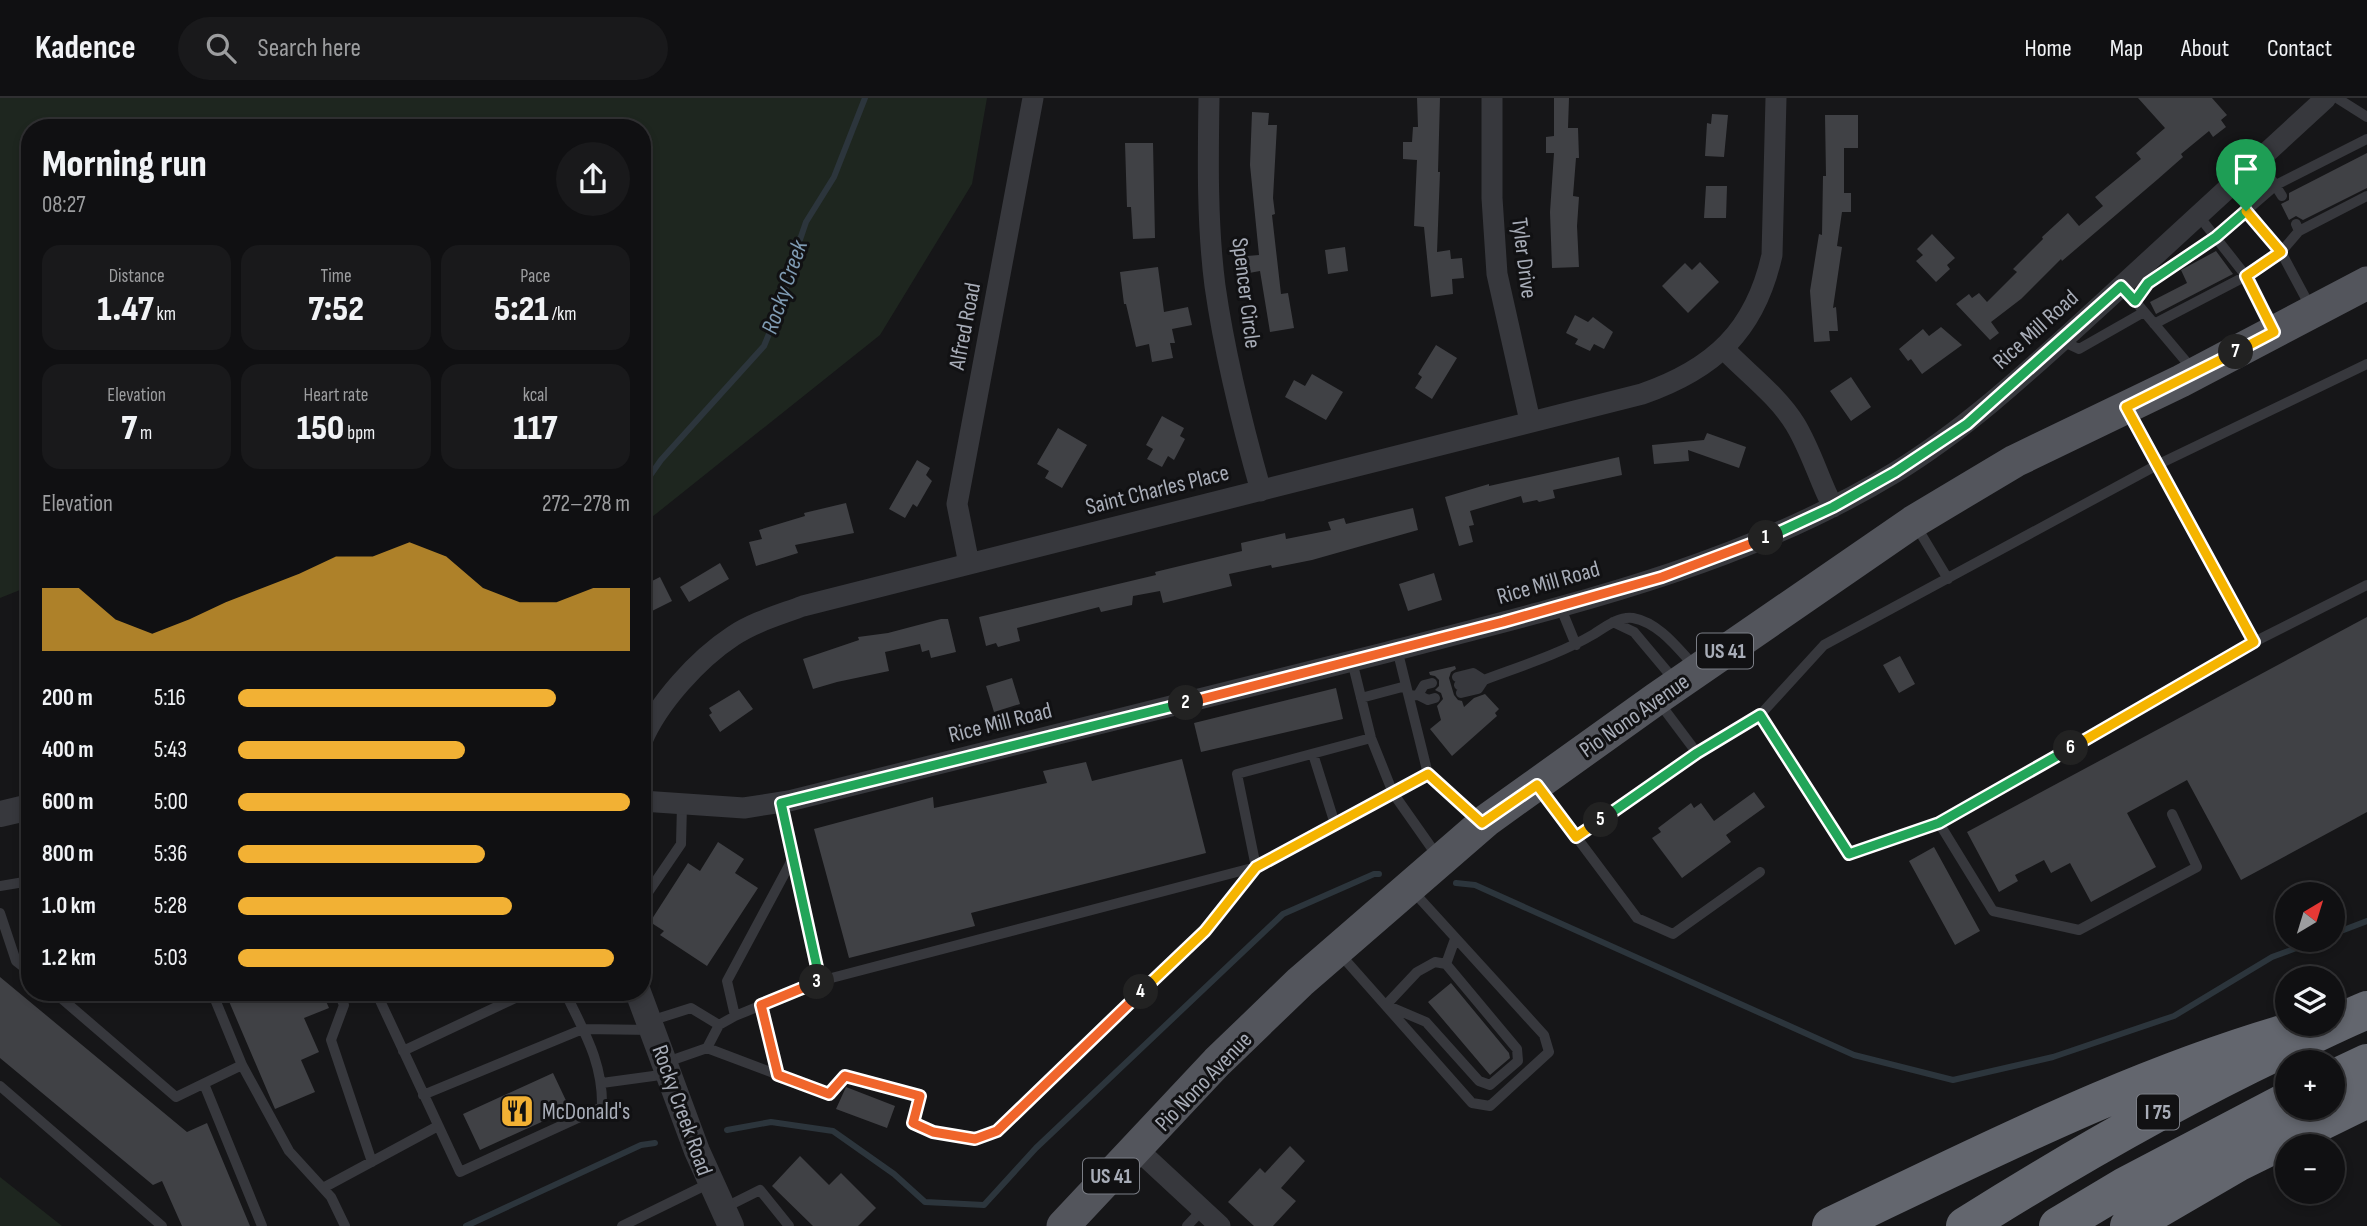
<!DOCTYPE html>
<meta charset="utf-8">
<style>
body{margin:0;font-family:"Sofia Sans Condensed",sans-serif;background:#19191b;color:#f1f3f6;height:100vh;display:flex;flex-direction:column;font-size:26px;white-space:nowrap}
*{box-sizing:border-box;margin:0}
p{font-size:23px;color:#9c9d9f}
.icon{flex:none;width:38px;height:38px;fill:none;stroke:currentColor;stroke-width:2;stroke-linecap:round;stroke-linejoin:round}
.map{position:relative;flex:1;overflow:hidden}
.sheet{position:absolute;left:21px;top:21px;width:630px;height:882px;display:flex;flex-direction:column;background:#101012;border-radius:28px;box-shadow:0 4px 10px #0003,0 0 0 2px #303032}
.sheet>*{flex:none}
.needle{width:46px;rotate:38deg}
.buttons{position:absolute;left:2275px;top:784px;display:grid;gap:14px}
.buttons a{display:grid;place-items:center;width:70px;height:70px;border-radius:50%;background:#101012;box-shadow:0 4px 10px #0003,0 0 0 2px #303032;font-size:35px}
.pin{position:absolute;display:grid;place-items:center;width:60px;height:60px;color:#fff;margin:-72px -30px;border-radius:50% 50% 50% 0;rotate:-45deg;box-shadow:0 0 7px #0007}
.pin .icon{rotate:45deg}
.km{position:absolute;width:35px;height:35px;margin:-18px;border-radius:50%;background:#222;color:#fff;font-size:19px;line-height:35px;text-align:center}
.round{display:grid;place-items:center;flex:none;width:74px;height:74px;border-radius:37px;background:#19191b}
.overview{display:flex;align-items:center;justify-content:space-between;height:119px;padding:0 21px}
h1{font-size:38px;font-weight:800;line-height:52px}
.stats{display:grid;grid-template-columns:repeat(3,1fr);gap:10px;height:119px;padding:7px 21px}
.stats div{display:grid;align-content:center;border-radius:18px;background:#19191b;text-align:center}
.stats b{font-size:35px;font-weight:800}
.stats small{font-size:19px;font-weight:400}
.stats p{font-size:19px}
.chart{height:196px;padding:14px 21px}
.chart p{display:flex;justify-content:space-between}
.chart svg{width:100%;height:126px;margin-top:7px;fill:#f2b134;opacity:.7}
ul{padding:0 21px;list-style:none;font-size:23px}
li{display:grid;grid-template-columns:112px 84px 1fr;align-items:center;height:52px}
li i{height:18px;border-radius:9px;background:#f2b134}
header{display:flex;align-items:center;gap:42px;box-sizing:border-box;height:98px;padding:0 35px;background:#101012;border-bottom:2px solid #303032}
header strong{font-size:33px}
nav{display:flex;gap:38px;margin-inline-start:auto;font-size:24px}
.search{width:490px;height:63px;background:#19191b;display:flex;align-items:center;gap:18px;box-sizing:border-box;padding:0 24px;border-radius:38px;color:#9c9d9f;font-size:26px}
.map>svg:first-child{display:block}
.green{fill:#1e261f}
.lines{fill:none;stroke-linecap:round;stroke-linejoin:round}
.stream{stroke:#2c353c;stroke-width:6}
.building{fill:#404145}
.service{stroke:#37383d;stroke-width:10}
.minor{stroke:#37383d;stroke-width:21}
.tertiary{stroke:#37383d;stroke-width:26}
.primary{stroke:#53555c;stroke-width:33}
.motorway{stroke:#63666e;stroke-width:38}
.split-1-casing{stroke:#fff;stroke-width:14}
.split-2-casing{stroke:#fff;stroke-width:14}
.split-3-casing{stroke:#fff;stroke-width:14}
.split-4-casing{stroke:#fff;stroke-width:14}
.split-5-casing{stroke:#fff;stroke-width:14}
.split-6-casing{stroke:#fff;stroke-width:14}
.split-7-casing{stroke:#fff;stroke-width:14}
.split-8-casing{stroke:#fff;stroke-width:14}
.split-1{stroke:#22a559;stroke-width:9}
.split-2{stroke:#f0652b;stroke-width:9}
.split-3{stroke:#22a559;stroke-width:9}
.split-4{stroke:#f0652b;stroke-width:9}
.split-5{stroke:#f5b400;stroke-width:9}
.split-6{stroke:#22a559;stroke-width:9}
.split-7{stroke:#f5b400;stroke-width:9}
.split-8{stroke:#f5b400;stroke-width:9}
.labels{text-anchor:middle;stroke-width:6;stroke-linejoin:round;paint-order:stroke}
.shield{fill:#111113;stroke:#7b7e86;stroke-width:2}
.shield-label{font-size:21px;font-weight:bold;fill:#a8adb8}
.street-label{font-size:23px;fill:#a8adb8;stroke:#111113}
.poi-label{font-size:23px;fill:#a8adb8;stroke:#111113;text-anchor:start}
.water-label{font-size:24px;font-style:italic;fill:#7f9bb3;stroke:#111113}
</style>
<header>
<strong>Kadence</strong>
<div class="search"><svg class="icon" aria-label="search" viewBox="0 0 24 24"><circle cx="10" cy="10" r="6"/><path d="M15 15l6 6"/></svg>Search here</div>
<nav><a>Home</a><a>Map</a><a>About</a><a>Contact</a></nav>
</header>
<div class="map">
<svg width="2367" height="1128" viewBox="0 0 2367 1128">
<rect width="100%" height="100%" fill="#161618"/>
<!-- green -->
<path class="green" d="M0,0h987l-15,86 -92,151 -228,182 -10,23v-412h-612v458l-30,12z
M0,1079l62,49h-62z"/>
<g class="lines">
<!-- stream -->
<path class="stream" d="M642,389l19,-27 103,-114 20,-49 7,-31 15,-44 28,-45 31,-79
M1456,785l19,2 379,170 99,25 100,-23 121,-41 98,-59 46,-17
M2333,836l34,-13
M727,1032l44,-8 62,9 61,43 31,28 59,3 52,-57 247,-234 91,-40h5
M466,1128l175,-81 14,-2"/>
</g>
<!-- building -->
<path class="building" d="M1417,0h23l-2,74h2l-3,80 13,-2 1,9 11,-1 2,20 -12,1 1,15 -22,3 -7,-70 -10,-1 3,-66 -14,-1v-17h9l1,-15h5z
M1554,0h15l-1,30h10l1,30h-3l-3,38 6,1 -2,29 2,41 -27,1 -2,-56 4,-59h-8v-16l8,-1z
M2138,0h74l15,17 -6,5 5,7 -13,10 -4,-6 -28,23 2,3 -25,22 -96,82 -1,-2 -40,40 -30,23 8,11 -9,7 -34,-36 13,-10 3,4 7,-5 8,9 30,-30 -4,-3 30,-30 -1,-2 26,-24 11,13 24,-20 -8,-9 46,-38 -5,-6 29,-25z
M1252,14l17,1 -1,12h9l-4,73 2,16 -3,1 9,79 7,-1 6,35 -24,4 -10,-61 -11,2 -2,-17 12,-1 -9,-90z
M1712,16l16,1 -4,42 -19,-1 2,-33 4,1z
M1825,17h33v33h-14v45h7v19h-9l-5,34 5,1 -9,61 3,-1 2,24h-9l1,10 -16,1 -4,-51 9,-57 3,1 1,-59h3z
M1125,45h28l2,95 -22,1 -2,-32h-4z
M2367,55v35l-64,32 -7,-4 -7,4 -8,-16 8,-4v-7z
M1706,88h21l-1,32h-22z
M1932,136l23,24 -8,7 3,4 -14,13 -20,-21 7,-6 -6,-6z
M1345,149l3,24 -20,3 -3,-24z
M2216,153l17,23 -77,40 -6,-12 37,-19 -6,-13z
M1700,164l19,20 -31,31 -26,-27 23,-23 7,7z
M1158,169l6,45 24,-5 4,18 -20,4 3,14h-5l3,15 -21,4 -3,-18 -13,3 -10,-43h-2l-4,-32z
M1575,217l13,7 5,-5 20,15 -9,17 -10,-5 -4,7 -15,-7 3,-5 -12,-6z
M1941,229l21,18 -40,29 -11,-15 -3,2 -9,-12 24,-20 6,7z
M1436,247l21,13 -25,41 -17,-11 7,-11 -4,-3z
M1312,276l31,18 -17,28 -41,-23 9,-17 11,6z
M1851,279l20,30 -20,14 -21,-30z
M1162,318l22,12 -4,8 5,3 -11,21 -6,-4 -6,11 -15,-8 6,-10 -7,-4z
M1058,330l29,17 -25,43 -17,-10 4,-7 -12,-7z
M1707,335l39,14 -7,21 -51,-18 1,11 -35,3 -2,-19 52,-5z
M1619,359l3,18 -69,15 2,8 -16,4 -2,-2 -14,3 -2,-7 -51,15 4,14 -5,1 4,16 -14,4 -14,-49 44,-13v2z
M917,362l13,8 -4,7 6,6 -15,26 -4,-3 -8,14 -16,-9z
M846,405l8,30 -59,12 3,8 -42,13 -7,-24 13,-3 -3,-9 46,-14 -1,-3z
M1413,410l5,22 -106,30 -40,8 -1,-3 -42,9 3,12 -69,17 -3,-12 -27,5 -1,9 -31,7 -2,-5 -82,21 3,13 -22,6 -2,-4 -10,3 -7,-29 177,-42 -1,-3 87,-21 -1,-8 44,-10 1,6 45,-9 -3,-8 16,-4 2,6z
M720,465l9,16 -40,23 -9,-15z
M1434,475l8,27 -34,11 -9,-27z
M660,479l12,24 -30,15v-30z
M2367,519v195l-126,68 -54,-100 -60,33 29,54 -65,35 -21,-39 -19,10 -7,-13 -29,15 3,6 -19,11 -32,-60z
M941,521h7l8,33 -25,6 -2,-8 -7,2 -2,-8 -35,8 4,19 -52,11 -24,7 -10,-30 56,-19 -1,-3 30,-4z
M1900,558l15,28 -16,9 -16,-28z
M1455,568l1,3 -5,3 -2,6 5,17 4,5 4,1 2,6 10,-9 11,-4 14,15 -4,4 2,3 -45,40 -22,-27 11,-9 -4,-14 6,-7 -2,-6 -6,-3 4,-4v-6l-4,-4 -5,-1 -1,-3z
M1012,580l8,26 -26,8 -8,-26z
M1336,590l7,31 -142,33 -7,-29z
M739,592l14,19 -33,23 -11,-17 3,-2 -3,-5z
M1182,661l24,94 -235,60 4,13 -126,32 -35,-129 119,-32 1,11 113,-25 -4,-12 43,-9 6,19z
M1754,694l11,15 -39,28 5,7 -49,36 -30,-40 9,-6 -3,-4 33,-25 3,5 7,-5 13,18z
M718,744l26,17 -9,14 23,15 -51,78 -47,-31 4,-4 -14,-9 38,-59 12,8z
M1934,749l46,84 -25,14 -46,-84z
M0,879l187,155 20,-9 43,103h-68l-20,-45 -9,4 -153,-127z
M1451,885l58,70 1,5 -20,17 -62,-73z
M225,894h97l7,16 -25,10 15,34 -18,8 14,32 -40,17z
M553,975l17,36 -90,41 -17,-36z
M846,989l49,19 -8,22 -51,-19z
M1290,1048l15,15 -24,27 15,13 -23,25h-19l-26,-24 32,-34 5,5z
M800,1058l29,29 12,-12 35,35 -18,18h-45l-41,-40z"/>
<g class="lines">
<!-- service -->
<path class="service" d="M2337,0l30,19
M2259,62l23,36
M2246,113l35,41 -35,24 27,53
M2296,126l3,7 68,-35
M2299,133l-18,21 30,56
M2121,188l14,15 13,-18 68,-46 60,-52 91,-46
M2135,203l59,70
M2154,226l92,-48 -48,-61
M2062,243l17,8 65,-37
M2127,312l127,232
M1915,426l33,55
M1560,508l16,39
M1613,524l21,10 42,50
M1397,551l31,125 51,46
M1352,563l19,77 22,55 45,64
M1457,579l16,-4 11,7 -25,5
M1461,595l17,-4 6,-9c37,-14 76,-26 110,-46 11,-7 25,-18 39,-16 27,5 46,32 63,50
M1418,597l10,5 7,-2
M1409,598l9,-1 6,-10 8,-2
M1361,600l45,-12
M1658,603l39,52
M1760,617l64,-70 333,-180 210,-101
M1313,656l22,70
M1539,689l98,131 36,16 87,-62
M781,705l39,178
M1939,725l315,-181 113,-57
M1576,739l121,-84 63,-38 89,139 90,-31 54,88 86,19 118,-63 -25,-53
M0,788l30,-5
M642,796l7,-3 32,-47 1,-39
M0,815l16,48 14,11
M1340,856l132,149 18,3 59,-54 -5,-17 -133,-146
M1435,864l11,2 71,85 1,12 -28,24 -11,-4 -53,-59 -40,-17 31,-33z
M1446,866l9,-25
M54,894l122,105 66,-32 47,86 42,46 14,29
M212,894l30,73
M338,894l6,13 -13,35 41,122
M376,894l84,180 142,-65c1,-45 -18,-75 -37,-115
M761,907l17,70
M735,918l-8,-35 66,-123
M650,923l41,-13 28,17 -12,23 -43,15
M719,927l16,-9 85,-35 436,-114 172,-93
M707,950l122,46 16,-18 75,20 -7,27 20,9 42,7 22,-8 208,-200 51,-64 -19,-93 134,-36
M403,953l125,-59
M602,985l66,-9
M204,986l58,142
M0,988l162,140
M423,997l160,-66 69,1
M323,1090l115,-62
M722,1111l38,-19 29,36
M622,1128l88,-43
M1187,1128l15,-16"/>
<!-- minor -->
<path class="minor" d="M1209,0c-1,62 -2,126 6,188 10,70 27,138 46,205
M1492,0v100l5,76 33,147
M1724,251c23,24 54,47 71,75 16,26 24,56 38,83
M969,466l-12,-60 76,-406
M642,643c16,-38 56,-82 91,-105 21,-14 46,-21 70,-30l839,-212c72,-25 113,-63 130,-139l4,-157
M642,703l102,7 45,-7c200,-49 400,-98 599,-149 173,-45 351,-85 506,-179 77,-47 142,-109 208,-169 75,-69 150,-138 224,-206
M1137,1051l83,77"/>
<!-- tertiary -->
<path class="tertiary" d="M0,716l30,-7
M638,894l59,159 34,75"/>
<!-- primary -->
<path class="primary" d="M1063,1128l154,-164 83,-80 187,-162 169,-121 257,-177 102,-61 166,-80 186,-98"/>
<!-- motorway -->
<path class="motorway" d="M2333,981l34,-16
M1831,1128c159,-76 317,-157 487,-202
M1965,1128c102,-64 206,-124 315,-176 29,-13 58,-28 87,-40
M2058,1128l67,-40 162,-85
M2129,1128l108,-63 130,-64"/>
</g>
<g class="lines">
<!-- split-1 casing -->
<g class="split-1-casing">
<path id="split-1" d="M1766,440l67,-31 62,-35 72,-48 154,-138 14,15 13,-18 68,-46 30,-26"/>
</g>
<!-- split-2 casing -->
<g class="split-2-casing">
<path id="split-2" d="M1186,605l317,-81 159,-45 104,-39"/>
</g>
<!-- split-3 casing -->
<g class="split-3-casing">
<path id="split-3" d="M817,884l3,-1 -39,-178 405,-100"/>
</g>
<!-- split-4 casing -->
<g class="split-4-casing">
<path id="split-4" d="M817,884l-56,23 17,70 51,19 16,-18 75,20 -7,27 20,9 42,7 22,-8 144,-139"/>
</g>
<!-- split-5 casing -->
<g class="split-5-casing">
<path id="split-5" d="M1141,894l64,-61 51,-64 172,-93 54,49 55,-38 39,52 25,-17"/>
</g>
<!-- split-6 casing -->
<g class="split-6-casing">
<path id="split-6" d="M1601,722l96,-67 63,-38 89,139 90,-31 132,-75"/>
</g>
<!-- split-7 casing -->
<g class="split-7-casing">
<path id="split-7" d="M2071,650l183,-106 -128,-235 110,-55"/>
</g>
<!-- split-8 casing -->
<g class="split-8-casing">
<path id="split-8" d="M2236,254l38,-20 -28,-56 35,-24 -35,-41"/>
</g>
<!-- split-1 -->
<use href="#split-1" class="split-1"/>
<!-- split-2 -->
<use href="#split-2" class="split-2"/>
<!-- split-3 -->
<use href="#split-3" class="split-3"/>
<!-- split-4 -->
<use href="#split-4" class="split-4"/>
<!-- split-5 -->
<use href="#split-5" class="split-5"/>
<!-- split-6 -->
<use href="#split-6" class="split-6"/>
<!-- split-7 -->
<use href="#split-7" class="split-7"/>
<!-- split-8 -->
<use href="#split-8" class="split-8"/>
</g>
<!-- icons -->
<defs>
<g id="restaurant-square" transform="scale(1.75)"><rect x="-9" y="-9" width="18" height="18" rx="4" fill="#f2b134" stroke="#111113"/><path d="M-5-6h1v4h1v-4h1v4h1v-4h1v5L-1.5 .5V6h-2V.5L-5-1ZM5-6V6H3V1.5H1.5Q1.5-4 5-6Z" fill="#111"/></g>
</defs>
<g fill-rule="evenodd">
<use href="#restaurant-square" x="517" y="1013"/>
</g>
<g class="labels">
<!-- shield labels -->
<g class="shield">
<rect x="1697" y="535.5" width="56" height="35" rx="5"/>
<rect x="2137" y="996.5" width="42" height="35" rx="5"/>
<rect x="1083" y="1060.5" width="56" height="35" rx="5"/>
</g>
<g class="shield-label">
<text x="1725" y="560">US 41</text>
<text x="2158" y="1021">I 75</text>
<text x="1111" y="1085">US 41</text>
</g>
<!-- street labels -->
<g class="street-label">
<text transform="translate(1525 160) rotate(83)" y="8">Tyler Drive</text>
<text transform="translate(1247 195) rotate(83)" y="8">Spencer Circle</text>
<text transform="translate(964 228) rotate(-79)" y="8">Alfred Road</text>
<text transform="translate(2035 231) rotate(-42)" y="8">Rice Mill Road</text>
<text transform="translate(1157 391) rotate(-14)" y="8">Saint Charles Place</text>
<text transform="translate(1548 484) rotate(-16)" y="8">Rice Mill Road</text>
<text transform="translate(1634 617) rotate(-35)" y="8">Pio Nono Avenue</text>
<text transform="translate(1000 624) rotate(-14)" y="8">Rice Mill Road</text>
<text transform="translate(1203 983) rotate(-46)" y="8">Pio Nono Avenue</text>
<text transform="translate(683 1012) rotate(70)" y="8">Rocky Creek Road</text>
</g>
<!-- poi labels -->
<g class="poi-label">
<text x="542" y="1021">McDonald's</text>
</g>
<!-- water labels -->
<g class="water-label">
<text transform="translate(784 189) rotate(-71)" y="8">Rocky Creek</text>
</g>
</g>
</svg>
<div class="buttons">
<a><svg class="needle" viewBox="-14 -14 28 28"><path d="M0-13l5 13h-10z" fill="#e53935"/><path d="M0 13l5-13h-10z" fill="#9c9d9f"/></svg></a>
<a><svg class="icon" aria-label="layers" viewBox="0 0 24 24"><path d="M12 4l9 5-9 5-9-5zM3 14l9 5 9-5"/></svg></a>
<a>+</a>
<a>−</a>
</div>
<div class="pin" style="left:2246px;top:113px;background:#1e9e55"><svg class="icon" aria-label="arrive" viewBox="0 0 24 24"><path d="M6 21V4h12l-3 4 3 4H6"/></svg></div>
<b class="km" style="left:1766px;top:440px">1</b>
<b class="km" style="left:1186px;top:605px">2</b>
<b class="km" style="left:817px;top:884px">3</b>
<b class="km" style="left:1141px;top:894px">4</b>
<b class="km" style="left:1601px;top:722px">5</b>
<b class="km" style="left:2071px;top:650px">6</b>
<b class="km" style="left:2236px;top:254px">7</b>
<section class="sheet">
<div class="overview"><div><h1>Morning run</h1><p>08:27</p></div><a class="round"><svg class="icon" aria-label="share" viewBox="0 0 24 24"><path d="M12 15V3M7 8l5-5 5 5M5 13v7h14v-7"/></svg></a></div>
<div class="stats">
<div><p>Distance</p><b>1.47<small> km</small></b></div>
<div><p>Time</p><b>7:52</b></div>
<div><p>Pace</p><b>5:21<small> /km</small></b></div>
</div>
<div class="stats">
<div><p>Elevation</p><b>7<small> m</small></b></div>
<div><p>Heart rate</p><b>150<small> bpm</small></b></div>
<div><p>kcal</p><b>117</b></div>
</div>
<div class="chart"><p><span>Elevation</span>272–278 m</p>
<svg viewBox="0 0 160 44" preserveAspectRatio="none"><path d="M0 44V22L10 22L20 33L30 38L40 33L50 27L60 22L70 17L80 11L90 11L100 6L110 11L120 22L130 27L140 27L150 22L160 22V44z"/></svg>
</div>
<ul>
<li><b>200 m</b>5:16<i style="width:81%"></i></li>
<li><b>400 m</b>5:43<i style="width:58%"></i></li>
<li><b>600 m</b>5:00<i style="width:100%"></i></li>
<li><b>800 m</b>5:36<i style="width:63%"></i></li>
<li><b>1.0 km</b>5:28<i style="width:70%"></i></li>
<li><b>1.2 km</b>5:03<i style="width:96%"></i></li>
</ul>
</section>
</div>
